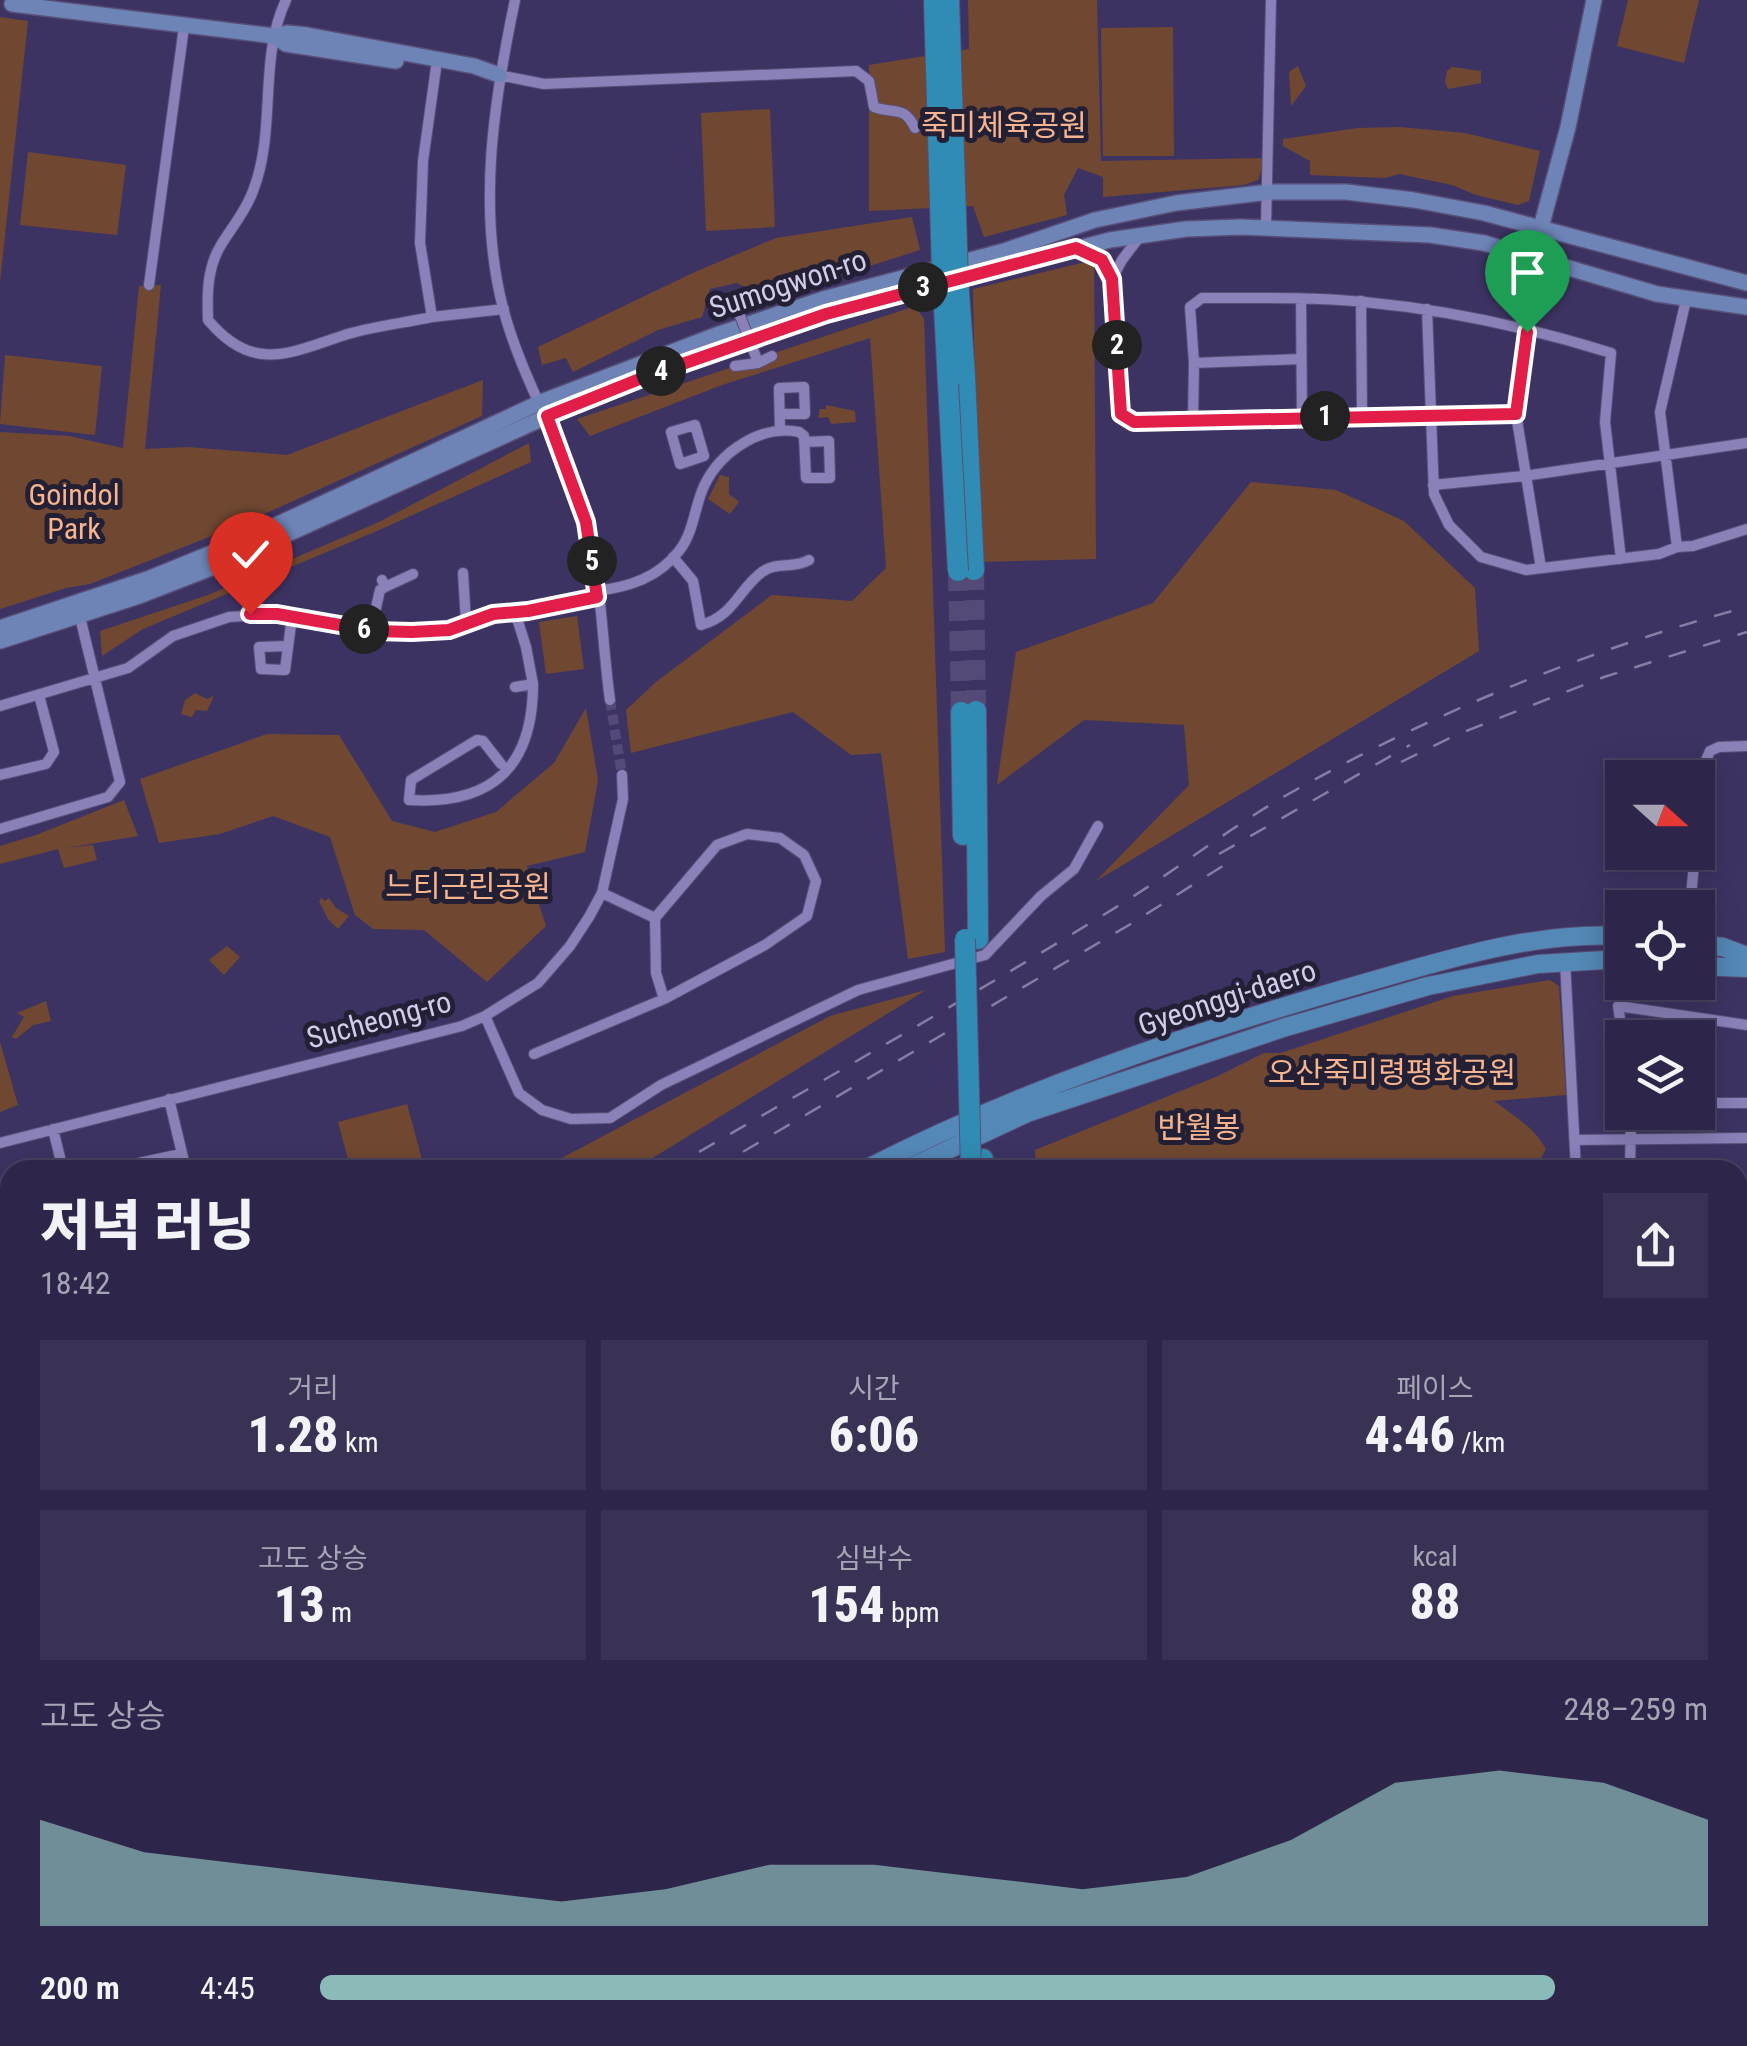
<!DOCTYPE html>
<html lang="ko">
<meta charset="utf-8">
<style>
body{margin:0;font-family:"Roboto Condensed","Noto Sans KR",sans-serif;background:#3a3254;color:#f1f3f6;height:100vh;display:flex;flex-direction:column;font-size:38px;white-space:nowrap}
*{box-sizing:border-box;margin:0}
p{font-size:32px;color:#a7a5b5}
.icon{flex:none;width:55px;height:55px;fill:none;stroke:currentColor;stroke-width:2;stroke-linecap:round;stroke-linejoin:round}
.map{position:relative;flex:1;overflow:hidden}
.side{position:absolute;left:0px;top:1160px;width:1748px;height:888px;display:flex;flex-direction:column;background:#2e264a;border-radius:30px 30px 0 0;box-shadow:0 5px 25px #0003,0 0 0 2px #494362}
.side>*{flex:none}
.needle{width:65px;rotate:111deg}
.tools{position:absolute;left:1605px;top:760px;display:grid;gap:20px}
.tools a{display:grid;place-items:center;width:110px;height:110px;border-radius:0px;background:#2e264a;box-shadow:0 5px 25px #0003,0 0 0 2px #494362;font-size:50px}
.pin{position:absolute;display:grid;place-items:center;width:85px;height:85px;color:#fff;margin:-102px -42px;border-radius:50% 50% 50% 0;rotate:-45deg;box-shadow:0 0 10px #0007}
.pin .icon{rotate:45deg}
.km{position:absolute;width:50px;height:50px;margin:-25px;border-radius:50%;background:#222;color:#fff;font-size:28px;line-height:50px;text-align:center}
.round{display:grid;place-items:center;flex:none;width:105px;height:105px;border-radius:0px;background:#3a3254}
.head{display:flex;align-items:center;justify-content:space-between;height:170px;padding:0 40px}
h1{font-size:55px;font-weight:800;line-height:75px}
.figures{display:grid;grid-template-columns:repeat(3,1fr);gap:15px;height:170px;padding:10px 40px}
.figures div{display:grid;align-content:center;border-radius:0px;background:#3a3254;text-align:center}
.figures b{font-size:50px;font-weight:800}
.figures small{font-size:28px;font-weight:400}
.figures p{font-size:28px}
.chart{height:280px;padding:20px 40px}
.chart p{display:flex;justify-content:space-between}
.chart svg{width:100%;height:180px;margin-top:10px;fill:#8bbbb9;opacity:.7}
ul{padding:0 40px;list-style:none;font-size:32px}
li{display:grid;grid-template-columns:160px 120px 1fr;align-items:center;height:75px}
li i{height:25px;border-radius:12px;background:#8bbbb9}
.map>svg:first-child{display:block}
.green{fill:#704831}
.lines{fill:none;stroke-linecap:round;stroke-linejoin:round}
.street-tunnel{stroke:#534a77;stroke-width:10;stroke-dasharray:10 5;stroke-linecap:butt}
.highway-tunnel{stroke:#534a77;stroke-width:20;stroke-dasharray:20 10;stroke-linecap:butt}
.street-casing{stroke:#584f78;stroke-width:12}
.secondary-casing{stroke:#584f78;stroke-width:18}
.primary-casing{stroke:#584f78;stroke-width:20}
.highway-casing{stroke:#584f78;stroke-width:22}
.street{stroke:#8981b8;stroke-width:10}
.secondary{stroke:#6e84b7;stroke-width:15}
.primary{stroke:#5488b6;stroke-width:18}
.highway{stroke:#308cb4;stroke-width:20}
.rail{stroke:#847ea5;stroke-width:2.5;stroke-dasharray:18 18;stroke-linecap:butt}
.street-bridge-casing{stroke:#584f78;stroke-width:12;stroke-linecap:butt}
.highway-bridge-casing{stroke:#584f78;stroke-width:22;stroke-linecap:butt}
.street-bridge{stroke:#8981b8;stroke-width:10}
.highway-bridge{stroke:#308cb4;stroke-width:20}
.route-casing{stroke:#fff;stroke-width:20}
.route{stroke:#e11d48;stroke-width:12}
.labels{text-anchor:middle;stroke-width:10;stroke-linejoin:round;paint-order:stroke}
.park-label{font-size:30px;fill:#f6b58f;stroke:#231f35}
.street-label{font-size:30px;fill:#d0cdeb;stroke:#231f35}
</style>
<div class="map">
<svg width="1747" height="2046" viewBox="0 0 1747 2046">
<rect width="100%" height="100%" fill="#3d3363"/>
<!-- green -->
<path class="green" d="M968,0h129l4,161 165,-3 -8,22 -14,5 -141,12v-20l-25,-9 -14,27 3,20 -83,22 -11,-31 -104,5v-146l100,-16z
M1628,0h71l-15,63 -67,-17z
M0,17l28,4 -28,261z
M1173,27l1,129h-71l-2,-128z
M1298,66l8,20 -15,20 -2,-34z
M1452,67l29,4v12l-33,6 -3,-7 2,-11z
M770,109l5,118 -69,4 -5,-118z
M1400,127l65,6 75,18 -11,50 -11,4 -42,-10 -24,-10 -53,-11 -14,4 -75,-3v-14l-27,-15v-7l75,-11z
M28,152l98,13 -9,70 -97,-10z
M912,217l8,33 -151,48 -32,-15 -27,6 -8,28 -44,13 -85,42 -7,-14 -24,7 -4,-18 159,-76 79,-33z
M1094,260l2,299 -118,3 -5,-273z
M161,285l-16,164 43,-2 99,8 196,-75 -1,36 -240,108 -152,60 -24,4 -66,21v-177l69,4 54,12 16,-162z
M915,306l9,13 21,633 -37,7 -27,-206 -30,2 -58,-43 -162,41 -5,-43 30,-28 116,-87 80,6 34,-33 -16,-230 -148,47 -132,51 -13,-17z
M5,355l97,11 -7,69 -95,-11z
M826,405l29,6 1,11 -25,2 -3,-7 -10,1 2,-9h6z
M529,443l2,19 -154,69 -234,98 -41,27 -2,-25 108,-36 171,-73z
M720,475l9,2v17l10,8 -9,12 -22,-15z
M1251,482l85,8 68,31 71,67 4,63 -383,230 93,-96 -5,-60 -100,-5 -87,65 19,-133 137,-49z
M577,616l7,53 -38,5 -7,-52z
M195,693l12,6 7,-3 -7,15 -11,-1 -4,7 -11,-3 4,-14z
M586,708l12,72 -13,72 -58,14 19,60 -59,56 -63,-52 -51,-1 -18,-14 -25,-78 -57,-21 -53,18 -61,9 -19,-64 127,-45 72,1 53,86 43,11 61,-20 58,-49z
M124,800l14,36 -72,12 27,-3 4,15 -33,8 -6,-19 -58,15v-18l36,-11z
M321,898l4,3 4,-3 7,10 13,8 -11,13 -10,-10 -9,-18z
M227,946l13,11 -16,18 -15,-15z
M1550,980l9,6 7,109 -72,6c20,15 40,26 52,48l-7,13 3,8h-506l-1,-20 183,-74 46,-23h17l172,-57z
M926,990l-293,180h-94l291,-154z
M46,1001l5,20 -18,4 -17,14 -4,-2 12,-20 -7,-4z
M0,1042l18,63 -18,7z
M407,1104l18,66h-74l-13,-48z
M1738,1367h9v104l-9,6z
M1738,1574l9,6v108l-9,-7z
M776,2038h128l-5,8h-120z
M1256,2038h247l9,8h-261z"/>
<g class="lines">
<!-- street-tunnel -->
<path class="street-tunnel" d="M610,700l12,75"/>
<!-- highway-tunnel -->
<path class="highway-tunnel" d="M974,570l2,141
M958,571l3,141"/>
<!-- street casing -->
<g class="street-casing">
<path id="street" d="M286,0c-28,59 -9,130 -33,191 -7,20 -21,36 -32,54 -14,23 -14,49 -13,75 46,55 83,32 140,14 27,-8 56,-11 84,-17
M515,0c-21,100 -38,207 -12,308 19,73 62,139 83,212 15,53 16,123 24,180
M436,68l-13,93 -3,82 12,74 72,-8
M499,75l45,9 312,-13 13,10 5,26c21,8 29,-3 41,21
M1266,226l5,-226
M1078,250l24,10 10,19 9,135 13,8 382,-8
M1112,279l10,-19 19,-25
M149,285l35,-258
M1301,299l1,118
M1686,300l-26,112 17,135 16,-1 54,-17
M1361,301l1,114
M1427,309l7,185 15,31 32,32 45,13 133,-16 18,-7
M718,314l18,-11 18,-1
M1527,332l-11,82 25,154
M1194,363l107,-4
M735,366l23,-3 14,-7
M780,414h25l-1,-27 -25,1 1,43
M1193,419l1,-56 -4,-56 12,-9c54,0 108,-1 162,4 84,8 167,26 247,51l-6,69 16,137
M695,425l9,31 -24,8 -9,-32z
M1433,485l91,-9 223,-33
M673,557l20,24 8,44c33,-9 37,-35 61,-53 15,-11 32,-3 47,-12
M463,573l3,49
M385,587l28,-13
M596,591c33,-4 62,-13 83,-40 15,-19 15,-43 25,-65 16,-34 57,-62 95,-54l5,4 2,42h24l-1,-37 -25,1
M515,612l11,35 7,37 -18,3
M371,630l9,-40 5,-3 -3,-7
M288,646l-29,1 2,22 24,1 7,-53
M0,706l128,-38 45,-32 56,-19 48,-3 97,17 42,1 33,-2 44,-16 35,-3 69,-14
M501,764l-18,-23 -6,-1 -66,40 -2,20c84,5 124,-34 124,-116
M0,775l46,-11 8,-12 -15,-57
M1698,825l4,-56 8,-18 9,-4 28,-1
M0,829l108,-32 12,-15 -40,-165
M1690,908l5,-56
M655,918l62,-73 30,-11 33,4 24,17 12,26 -9,35 -42,29 -101,54
M1565,961l11,209
M485,1016l34,77 23,17 29,9 39,-1 51,-33 197,-95 127,-35 56,-59 33,-27 24,-43
M1623,1038l-5,-32 129,19
M534,1054l130,-55 -8,-26 -1,-55 -53,-25
M169,1099l17,71
M1698,1103h49
M53,1129l10,41
M1575,1140l172,-2
M0,1143l462,-117 23,-10 53,-33 32,-37 19,-29 13,-24 21,-94 -1,-24
M106,1170l75,-16
M1630,1170l1,-58
M1738,1184h9
M0,1208l10,-2
M1738,1270h9
M0,1488l10,-4
M1738,1928l9,4"/>
</g>
<!-- secondary casing -->
<g class="secondary-casing">
<path id="secondary" d="M12,4l262,32 13,-3 20,2 167,31 25,9
M274,36l12,8 110,17
M1533,257l35,-130 26,-127
M0,628l150,-50 96,-39 295,-137 178,-68 104,-35 181,-48 91,-31 81,-17 93,-11h77l68,8 70,13 263,70
M0,641l139,-45 85,-33 348,-158 70,-27 184,-64 284,-74 76,-11 55,-2 189,8 54,8 173,51 90,13
M0,1218l10,44"/>
</g>
<!-- primary casing -->
<g class="primary-casing">
<path id="primary" d="M1698,944l25,3 24,9
M1698,966l49,2
M864,1170c153,-79 318,-134 483,-182 89,-25 182,-57 275,-52
M905,1170l122,-57 259,-86 142,-41 110,-22 84,-5
M0,1723l10,-4
M0,1744l10,-4"/>
</g>
<!-- highway casing -->
<g class="highway-casing">
<path id="highway" d="M965,376l9,194
M976,711l2,228
M961,712l2,123
M983,1159v11
M1738,1810l9,2
M1738,1825l9,2
M760,2038l2,8
M906,2046l4,-8
M933,2046l2,-8
M966,2046l5,-8"/>
</g>
<!-- street -->
<use href="#street" class="street"/>
<!-- secondary -->
<use href="#secondary" class="secondary"/>
<!-- primary -->
<use href="#primary" class="primary"/>
<!-- highway -->
<use href="#highway" class="highway"/>
<!-- rail -->
<path class="rail" d="M1401,762l55,-27 148,-58 143,-45
M1219,854l191,-109
M668,1170c153,-89 308,-176 458,-269 54,-34 104,-73 159,-105 144,-82 302,-146 462,-189
M712,1170l417,-245 108,-68
M0,1565l10,-6
M0,1586l10,-6"/>
<!-- street-bridge casing -->
<g class="street-bridge-casing">
<path id="street-bridge" d="M737,308l19,49"/>
</g>
<!-- highway-bridge casing -->
<g class="highway-bridge-casing">
<path id="highway-bridge" d="M934,0l8,269 16,302
M949,0l9,279 7,97
M965,939l6,231"/>
</g>
<!-- street-bridge -->
<use href="#street-bridge" class="street-bridge"/>
<!-- highway-bridge -->
<use href="#highway-bridge" class="highway-bridge"/>
</g>
<g class="lines">
<!-- route casing -->
<g class="route-casing">
<path id="route" d="M250,614h27l97,17 38,1 37,-2 44,-16 35,-3 69,-14 -11,-75 -39,-106 95,-38 184,-64 250,-66 26,12 10,19 9,135 13,8 382,-8 11,-82"/>
</g>
<!-- route -->
<use href="#route" class="route"/>
</g>
<g class="labels">
<!-- park labels -->
<g class="park-label">
<text x="1004" y="136">죽미체육공원</text>
<text x="74" y="505">Goindol<tspan x="74" dy="34">Park</tspan></text>
<text x="468" y="897">느티근린공원</text>
<text x="1392" y="1083">오산죽미령평화공원</text>
<text x="1199" y="1138">반월봉</text>
</g>
<!-- street labels -->
<g class="street-label">
<text transform="translate(788 284) rotate(-18)" y="10">Sumogwon-ro</text>
<text transform="translate(1227 998) rotate(-18)" y="10">Gyeonggi-daero</text>
<text transform="translate(379 1020) rotate(-15)" y="10">Sucheong-ro</text>
</g>
</g>
</svg>
<div class="tools">
<a><svg class="needle" viewBox="-14 -14 28 28"><path d="M0-13l5 13h-10z" fill="#e53935"/><path d="M0 13l5-13h-10z" fill="#a7a5b5"/></svg></a>
<a><svg class="icon" aria-label="locate" viewBox="0 0 24 24"><circle cx="12" cy="12" r="6"/><path d="M12 2v4M12 18v4M2 12h4M18 12h4"/></svg></a>
<a><svg class="icon" aria-label="layers" viewBox="0 0 24 24"><path d="M12 4l9 5-9 5-9-5zM3 14l9 5 9-5"/></svg></a>
</div>
<div class="pin" style="left:1527px;top:332px;background:#1e9e55"><svg class="icon" aria-label="arrive" viewBox="0 0 24 24"><path d="M6 21V4h12l-3 4 3 4H6"/></svg></div>
<div class="pin" style="left:250px;top:614px;background:#d93025"><svg class="icon" aria-label="check" viewBox="0 0 24 24"><path d="M5 12l5 5 9-10"/></svg></div>
<b class="km" style="left:1325px;top:416px">1</b>
<b class="km" style="left:1117px;top:345px">2</b>
<b class="km" style="left:923px;top:287px">3</b>
<b class="km" style="left:661px;top:371px">4</b>
<b class="km" style="left:592px;top:561px">5</b>
<b class="km" style="left:364px;top:629px">6</b>
<section class="side">
<div class="head"><div><h1>저녁 러닝</h1><p>18:42</p></div><a class="round"><svg class="icon" aria-label="share" viewBox="0 0 24 24"><path d="M12 15V3M7 8l5-5 5 5M5 13v7h14v-7"/></svg></a></div>
<div class="figures">
<div><p>거리</p><b>1.28<small> km</small></b></div>
<div><p>시간</p><b>6:06</b></div>
<div><p>페이스</p><b>4:46<small> /km</small></b></div>
</div>
<div class="figures">
<div><p>고도 상승</p><b>13<small> m</small></b></div>
<div><p>심박수</p><b>154<small> bpm</small></b></div>
<div><p>kcal</p><b>88</b></div>
</div>
<div class="chart"><p><span>고도 상승</span>248–259 m</p>
<svg viewBox="0 0 160 44" preserveAspectRatio="none"><path d="M0 44V18L10 26L20 29L30 32L40 35L50 38L60 35L70 29L80 29L90 32L100 35L110 32L120 23L130 9L140 6L150 9L160 18V44z"/></svg>
</div>
<ul>
<li><b>200 m</b>4:45<i style="width:89%"></i></li>
</ul>
</section>
</div>
